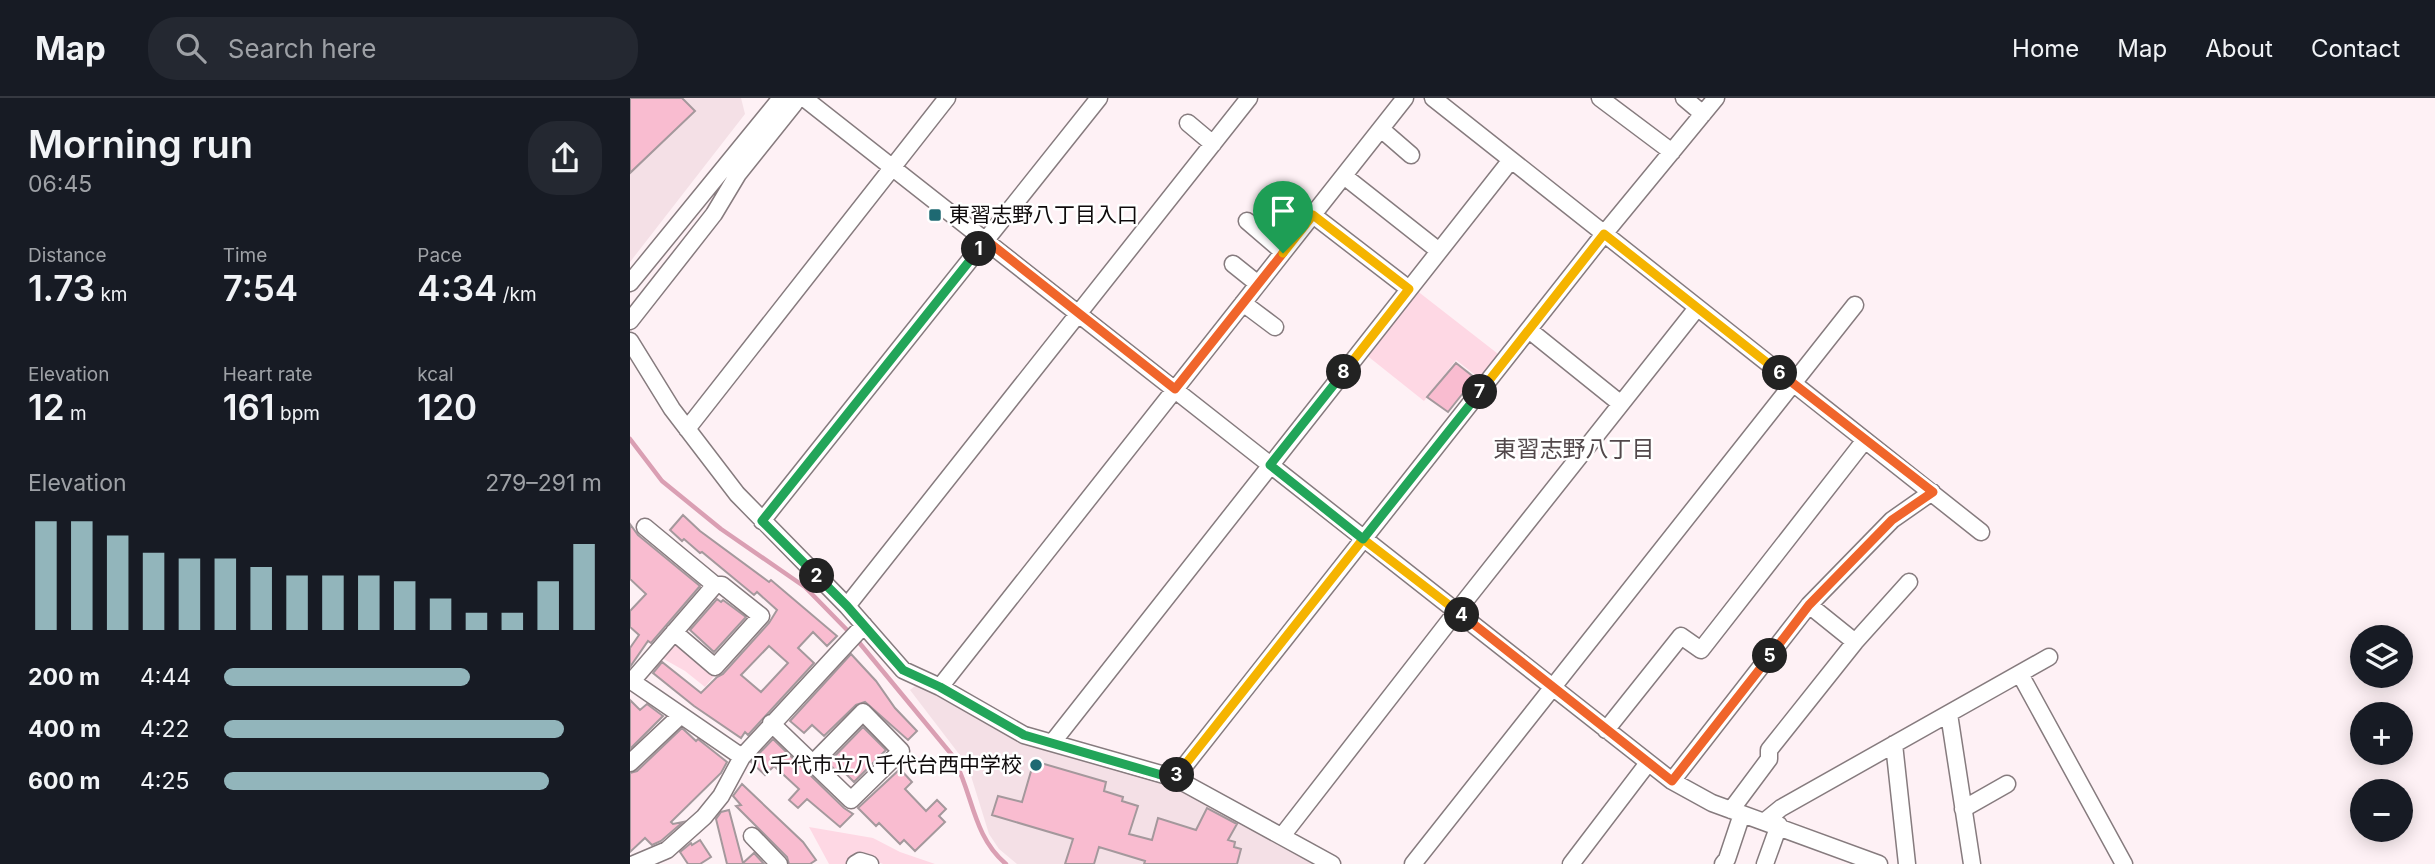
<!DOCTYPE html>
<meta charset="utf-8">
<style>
body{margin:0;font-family:Inter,"Noto Sans JP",sans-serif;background:#242831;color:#f1f3f6;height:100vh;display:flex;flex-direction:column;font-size:26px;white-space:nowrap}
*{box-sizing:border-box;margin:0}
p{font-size:23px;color:#9ea1a6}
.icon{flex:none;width:38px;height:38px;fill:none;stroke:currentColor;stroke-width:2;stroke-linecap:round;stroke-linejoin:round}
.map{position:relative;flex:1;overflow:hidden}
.sheet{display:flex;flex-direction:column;background:#171b24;width:630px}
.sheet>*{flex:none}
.controls{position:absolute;left:1720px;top:527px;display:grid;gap:14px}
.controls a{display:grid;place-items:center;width:63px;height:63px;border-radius:50%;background:#171b24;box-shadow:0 4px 18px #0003;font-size:35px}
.pin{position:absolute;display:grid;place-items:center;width:60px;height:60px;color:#fff;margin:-72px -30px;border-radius:50% 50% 50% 0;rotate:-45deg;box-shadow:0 0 7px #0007}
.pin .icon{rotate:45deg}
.km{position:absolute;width:35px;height:35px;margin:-18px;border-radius:50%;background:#222;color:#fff;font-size:19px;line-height:35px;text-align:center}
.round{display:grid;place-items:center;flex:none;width:74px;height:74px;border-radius:28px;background:#242831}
.headline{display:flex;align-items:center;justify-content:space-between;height:119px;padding:0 28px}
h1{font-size:38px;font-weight:600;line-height:52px}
.metrics{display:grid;grid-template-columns:repeat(3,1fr);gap:10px;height:119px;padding:7px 28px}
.metrics div{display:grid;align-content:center}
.metrics b{font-size:35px;font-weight:600}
.metrics small{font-size:19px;font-weight:400}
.metrics p{font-size:19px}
.chart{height:196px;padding:14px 28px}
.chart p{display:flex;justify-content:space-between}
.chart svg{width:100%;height:126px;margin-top:7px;stroke:#92b5bb;stroke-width:6}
ul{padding:0 28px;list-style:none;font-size:23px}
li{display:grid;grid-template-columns:112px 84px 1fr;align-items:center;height:52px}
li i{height:18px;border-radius:9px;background:#92b5bb}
header{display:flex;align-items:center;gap:42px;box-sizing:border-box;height:98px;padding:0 35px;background:#171b24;border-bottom:2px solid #363941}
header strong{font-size:33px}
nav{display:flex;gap:38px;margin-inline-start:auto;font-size:24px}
.search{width:490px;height:63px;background:#242831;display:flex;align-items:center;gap:18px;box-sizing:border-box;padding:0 24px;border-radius:28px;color:#9ea1a6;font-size:26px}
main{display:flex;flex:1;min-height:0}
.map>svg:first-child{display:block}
.built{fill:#f4e0e6}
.green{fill:#fed8e4}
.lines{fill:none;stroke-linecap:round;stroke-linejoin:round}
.stream{stroke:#da9fb3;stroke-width:4.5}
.building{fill:#f9bcd0;stroke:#a4989c;stroke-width:2;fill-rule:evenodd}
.minor-casing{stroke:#867b7e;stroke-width:19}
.minor{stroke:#fff;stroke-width:16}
.split-1-casing{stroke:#fff;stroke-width:14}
.split-2-casing{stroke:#fff;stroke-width:14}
.split-3-casing{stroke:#fff;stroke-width:14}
.split-4-casing{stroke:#fff;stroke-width:14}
.split-5-casing{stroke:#fff;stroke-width:14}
.split-6-casing{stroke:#fff;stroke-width:14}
.split-7-casing{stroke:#fff;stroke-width:14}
.split-8-casing{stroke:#fff;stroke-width:14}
.split-9-casing{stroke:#fff;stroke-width:14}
.split-1{stroke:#f0652b;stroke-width:9}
.split-2{stroke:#22a559;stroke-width:9}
.split-3{stroke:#22a559;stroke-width:9}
.split-4{stroke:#f5b400;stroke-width:9}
.split-5{stroke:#f0652b;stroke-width:9}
.split-6{stroke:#f0652b;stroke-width:9}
.split-7{stroke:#f5b400;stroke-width:9}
.split-8{stroke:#22a559;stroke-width:9}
.split-9{stroke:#f5b400;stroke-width:9}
.poi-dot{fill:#1e6972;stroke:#fff;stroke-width:2.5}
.labels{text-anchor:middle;stroke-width:5;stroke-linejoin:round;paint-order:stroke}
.poi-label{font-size:21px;fill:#0e0a0b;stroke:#fff;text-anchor:start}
.neighbourhood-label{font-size:23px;fill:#52484b;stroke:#fff}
</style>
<header>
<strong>Map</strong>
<div class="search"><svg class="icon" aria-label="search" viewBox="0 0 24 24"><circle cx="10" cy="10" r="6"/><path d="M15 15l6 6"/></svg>Search here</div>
<nav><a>Home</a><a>Map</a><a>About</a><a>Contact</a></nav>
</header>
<main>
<section class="sheet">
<div class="headline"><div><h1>Morning run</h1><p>06:45</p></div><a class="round"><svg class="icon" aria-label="share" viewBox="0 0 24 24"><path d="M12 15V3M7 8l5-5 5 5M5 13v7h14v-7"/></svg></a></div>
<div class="metrics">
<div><p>Distance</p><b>1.73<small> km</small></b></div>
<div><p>Time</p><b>7:54</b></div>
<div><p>Pace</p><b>4:34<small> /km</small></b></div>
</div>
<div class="metrics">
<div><p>Elevation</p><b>12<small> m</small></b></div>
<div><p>Heart rate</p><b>161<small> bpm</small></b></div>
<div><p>kcal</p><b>120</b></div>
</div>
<div class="chart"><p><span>Elevation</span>279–291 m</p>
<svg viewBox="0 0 160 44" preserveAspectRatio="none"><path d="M5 44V6M15 44V6M25 44V11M35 44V17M45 44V19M55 44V19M65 44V22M75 44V25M85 44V25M95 44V25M105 44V27M115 44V33M125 44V38M135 44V38M145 44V27M155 44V14"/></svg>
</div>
<ul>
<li><b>200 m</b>4:44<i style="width:65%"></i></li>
<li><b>400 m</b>4:22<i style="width:90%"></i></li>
<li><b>600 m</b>4:25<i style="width:86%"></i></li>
</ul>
</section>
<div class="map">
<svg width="1805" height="766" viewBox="0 0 1805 766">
<rect width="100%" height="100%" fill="#fef1f5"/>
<!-- built -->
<path class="built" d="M0,0h111l4,16 -115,148z
M290,584l103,58 156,46 142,78h-304l-18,-15 -10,-15 -18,-58 -12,-22 -49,-64z"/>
<!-- green -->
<path class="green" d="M786,192l86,67 -19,24 -27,-21 -32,41 -59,-47z
M48,545l37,32 -10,12 -20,-16 -23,-13 13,-14z
M179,729l64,11 27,14 35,12h-52l-23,-8 -13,8h-18z"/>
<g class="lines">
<!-- stream -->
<path class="stream" d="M0,341l32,42 59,48 84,58 46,47
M227,542l95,115c21,37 20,81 54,109"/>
</g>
<!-- building -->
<path class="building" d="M0,0h52l13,13 -65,62z
M826,265l19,15 -27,34 -21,-15z
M53,417l17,16 69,51 2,-2 66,56 -10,10 -14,-14 -15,16 16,15 -66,72 -3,-3 -4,6 -47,-32 -41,-33 9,-11 39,31 16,-16 6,-3 46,-51 8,-13 -20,-18 -3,3 -52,-43 -2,1 -16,-14 -2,2 -12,-11zM139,548l19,17 -27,29 -20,-17z
M0,426l8,11 62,51 -49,57 -3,-2 -18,26v-19l9,-13 -9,-8v-16l16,-17 -16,-15z
M87,501l4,3 2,-2 23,17 -32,35 -24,-22z
M221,556l25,27 19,27 22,23 -9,9 -43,-38 -9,3 -32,31 -12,-11 -8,8 -14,-12z
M0,602l10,10 7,-6 16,12 -33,33z
M233,629l23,23 -32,32 -15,-15 -3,4 -8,-8z
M52,630l14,13 2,-2 29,23 -6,11 -50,49 2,2 10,-2 -22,19 -9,4 -7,-7 -15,14v-79l7,-2z
M143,641l71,69 9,6 -13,13 -33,-28 -9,9 -9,-8 10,-11 -25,-23 -9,9 -14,-13z
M404,663l72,21 -2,9 19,6 -1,4 16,5 -9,28 23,6 6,-22 38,12 11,-22 30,16 -9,16 7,2 -1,5 7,2 -4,15h-93l1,-3 -46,-14 -5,17h-29l8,-25 -81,-24 6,-19 24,6z
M270,671l12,13 -7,7 21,22 11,-11 9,9 -7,7 6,6 -30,29 -11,-11 -4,4 -21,-21 -3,3 -18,-18z
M112,686l61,58 13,18 -6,4h-21l-2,-7 -51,-51 5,-1 -8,-9z
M99,712l14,53 11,-10 10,11h-37l-11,-45 5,-7z
M70,742l11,17 -11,7h-12l-8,-12 11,-9 1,2z"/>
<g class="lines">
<!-- minor casing -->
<g class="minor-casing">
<path id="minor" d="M174,0l868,683 40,22 167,61
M803,0l548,434
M970,0l72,54
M1054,0l19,16
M558,25l25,21
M751,31l30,26
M714,78l95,75
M683,117l96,74
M617,123l36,31
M603,166l25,20
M0,185l151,-185
M613,205l32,24
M0,223l84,-107 24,-40 56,-70v-6
M899,232l92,74
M0,243l42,68 65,85 110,112 56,64 37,17 84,48 151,43 157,86
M57,331l260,-331
M132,423l337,-423
M15,429l70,58h7l39,31 -46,51 -41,-35
M1179,507l46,37
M217,508l402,-508
M1390,576l104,190
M0,582l112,77
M2,583l83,-96
M310,589l465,-589
M1319,616l23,150
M141,625l80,77 50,-49 -38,-39 -50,51
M976,632l75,-94 20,14 164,-210
M422,645l459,-583
M1264,646l13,120
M0,665l51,-48
M545,680l429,-544 112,-136
M1042,683l137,-176 83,-85 40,-28
M1333,711l44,-25
M1101,712l38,-51v-9l86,-108 54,-60
M1135,723l16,-13 268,-151
M122,738l27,28
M652,738l175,-225 240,-303
M4,766l33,-14 37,-33 17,-21 21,-39 122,-132
M225,766l5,-3 10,3
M783,766l442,-559
M941,766l77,-101
M1093,766l4,-5 15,-45
M1135,766l14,-39"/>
</g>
<!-- minor -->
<use href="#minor" class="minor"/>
</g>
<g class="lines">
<!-- split-1 casing -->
<g class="split-1-casing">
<path id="split-1" d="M349,151l7,-9 189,149 108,-136"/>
</g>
<!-- split-2 casing -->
<g class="split-2-casing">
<path id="split-2" d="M187,478l-55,-55 217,-272"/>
</g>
<!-- split-3 casing -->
<g class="split-3-casing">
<path id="split-3" d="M187,478l30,30 56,64 37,17 84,48 134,39 17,4 2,-3"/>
</g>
<!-- split-4 casing -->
<g class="split-4-casing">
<path id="split-4" d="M547,677l186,-236 99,76"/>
</g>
<!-- split-5 casing -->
<g class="split-5-casing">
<path id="split-5" d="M832,517l210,166 98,-125"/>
</g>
<!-- split-6 casing -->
<g class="split-6-casing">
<path id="split-6" d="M1140,558l39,-51 83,-85 41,-28 -153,-119"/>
</g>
<!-- split-7 casing -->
<g class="split-7-casing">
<path id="split-7" d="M850,294l124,-158 176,139"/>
</g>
<!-- split-8 casing -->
<g class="split-8-casing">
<path id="split-8" d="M714,274l-74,93 93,74 117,-147"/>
</g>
<!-- split-9 casing -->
<g class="split-9-casing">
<path id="split-9" d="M653,155l30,-38 96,74 -65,83"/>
</g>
<!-- split-1 -->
<use href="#split-1" class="split-1"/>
<!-- split-2 -->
<use href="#split-2" class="split-2"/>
<!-- split-3 -->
<use href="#split-3" class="split-3"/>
<!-- split-4 -->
<use href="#split-4" class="split-4"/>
<!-- split-5 -->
<use href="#split-5" class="split-5"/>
<!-- split-6 -->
<use href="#split-6" class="split-6"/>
<!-- split-7 -->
<use href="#split-7" class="split-7"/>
<!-- split-8 -->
<use href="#split-8" class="split-8"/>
<!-- split-9 -->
<use href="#split-9" class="split-9"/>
</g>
<!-- markers -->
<g class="poi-dot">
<rect x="298" y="110" width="14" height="14" rx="3.5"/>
<circle cx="406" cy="667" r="7"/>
</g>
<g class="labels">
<!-- poi labels -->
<g class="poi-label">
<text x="319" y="124">東習志野八丁目入口</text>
<text x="392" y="674" text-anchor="end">八千代市立八千代台西中学校</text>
</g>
<!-- neighbourhood labels -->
<g class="neighbourhood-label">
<text x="944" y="359">東習志野八丁目</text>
</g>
</g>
</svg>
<div class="controls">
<a><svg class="icon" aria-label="layers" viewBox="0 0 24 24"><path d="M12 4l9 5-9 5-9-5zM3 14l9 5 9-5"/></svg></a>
<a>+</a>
<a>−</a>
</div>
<div class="pin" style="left:653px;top:155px;background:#1e9e55"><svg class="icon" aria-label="arrive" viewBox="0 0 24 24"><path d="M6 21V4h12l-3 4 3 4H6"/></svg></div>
<b class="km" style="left:349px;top:151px">1</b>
<b class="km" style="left:187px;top:478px">2</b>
<b class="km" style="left:547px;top:677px">3</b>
<b class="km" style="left:832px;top:517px">4</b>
<b class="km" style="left:1140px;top:558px">5</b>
<b class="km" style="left:1150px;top:275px">6</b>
<b class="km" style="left:850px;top:294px">7</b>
<b class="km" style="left:714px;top:274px">8</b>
</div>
</main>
